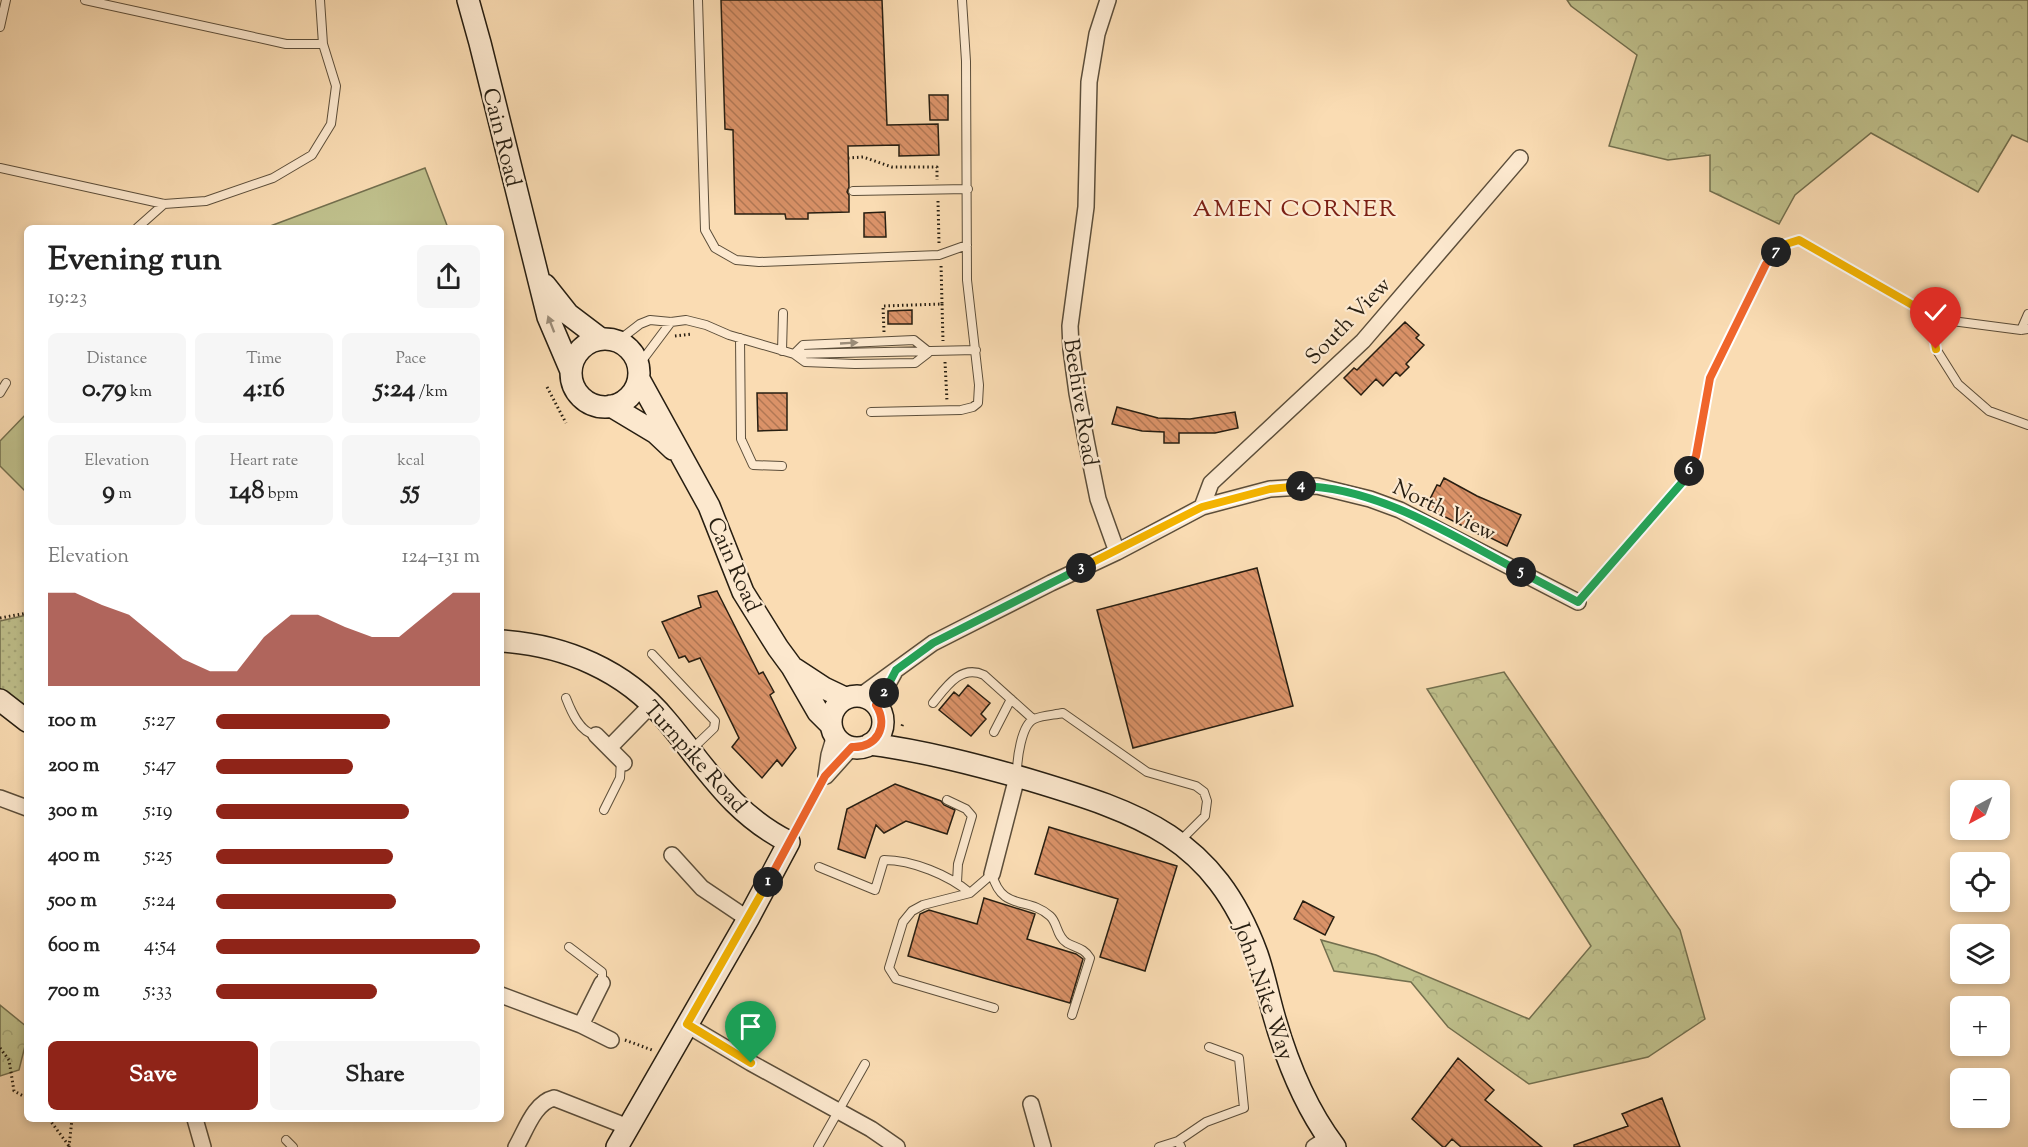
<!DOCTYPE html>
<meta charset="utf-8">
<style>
body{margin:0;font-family:"Sorts Mill Goudy",serif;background:#f6f6f6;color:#222;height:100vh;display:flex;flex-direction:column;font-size:22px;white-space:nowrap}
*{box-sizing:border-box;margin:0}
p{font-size:20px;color:#767676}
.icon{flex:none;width:33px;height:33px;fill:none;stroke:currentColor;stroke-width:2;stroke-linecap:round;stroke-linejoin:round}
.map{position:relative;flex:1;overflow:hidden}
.details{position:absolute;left:24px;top:225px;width:480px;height:897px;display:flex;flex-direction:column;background:#fff;border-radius:9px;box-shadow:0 3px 9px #0003}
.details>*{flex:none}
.needle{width:39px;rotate:221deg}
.controls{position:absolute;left:1950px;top:780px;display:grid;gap:12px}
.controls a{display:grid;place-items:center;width:60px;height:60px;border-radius:9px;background:#fff;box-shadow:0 3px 9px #0003;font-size:30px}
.pin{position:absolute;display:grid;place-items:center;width:51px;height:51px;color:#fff;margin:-62px -26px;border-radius:50% 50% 50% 0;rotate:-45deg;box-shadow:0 0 6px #0007}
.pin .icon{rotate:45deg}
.km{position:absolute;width:30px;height:30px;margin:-15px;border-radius:50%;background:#222;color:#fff;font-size:16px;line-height:30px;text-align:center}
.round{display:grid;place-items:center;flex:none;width:63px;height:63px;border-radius:9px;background:#f6f6f6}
.head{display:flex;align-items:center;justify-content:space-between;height:102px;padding:0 24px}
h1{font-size:33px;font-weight:700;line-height:45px}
.figures{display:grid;grid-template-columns:repeat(3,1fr);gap:9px;height:102px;padding:6px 24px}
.figures div{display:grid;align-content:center;border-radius:9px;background:#f6f6f6;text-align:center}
.figures b{font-size:26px;font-weight:700}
.figures small{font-size:16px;font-weight:400}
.figures p{font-size:16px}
.chart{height:168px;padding:12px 24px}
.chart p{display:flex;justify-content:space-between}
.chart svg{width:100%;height:108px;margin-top:6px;fill:#8f2418;opacity:.7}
.action{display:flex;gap:12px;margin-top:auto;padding:12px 24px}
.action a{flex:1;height:69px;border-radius:9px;background:#8f2418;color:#fff;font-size:24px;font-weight:700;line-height:69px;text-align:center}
.action a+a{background:#f6f6f6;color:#222}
ul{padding:0 24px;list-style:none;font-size:20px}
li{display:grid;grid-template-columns:96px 72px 1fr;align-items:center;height:45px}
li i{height:15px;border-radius:8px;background:#8f2418}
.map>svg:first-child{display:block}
.green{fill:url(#green-dots);stroke:#736f4e;stroke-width:1.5}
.forest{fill:url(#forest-crowns);stroke:#736f4e;stroke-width:1.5}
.pitch{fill:#bfc08c;stroke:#736f4e;stroke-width:1.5}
.building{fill:url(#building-back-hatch);stroke:#271e11;stroke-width:1.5}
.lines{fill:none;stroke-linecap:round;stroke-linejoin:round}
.lane-casing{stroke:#5c4e3a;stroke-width:10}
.street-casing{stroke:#5c4e3a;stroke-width:18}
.secondary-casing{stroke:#271e11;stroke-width:24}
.path{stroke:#271e11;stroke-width:3;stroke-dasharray:1.5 3;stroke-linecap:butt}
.lane{stroke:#fce8ce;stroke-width:8}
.street{stroke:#fce8ce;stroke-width:15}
.secondary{stroke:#fce8ce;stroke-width:21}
.oneway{fill:#9c8d79}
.split-1-casing{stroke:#fff;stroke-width:12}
.split-2-casing{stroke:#fff;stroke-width:12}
.split-3-casing{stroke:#fff;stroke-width:12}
.split-4-casing{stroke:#fff;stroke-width:12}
.split-5-casing{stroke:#fff;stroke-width:12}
.split-6-casing{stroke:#fff;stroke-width:12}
.split-7-casing{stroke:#fff;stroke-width:12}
.split-8-casing{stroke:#fff;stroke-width:12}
.split-1{stroke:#f5b400;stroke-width:8}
.split-2{stroke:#f0652b;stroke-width:8}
.split-3{stroke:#22a559;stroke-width:8}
.split-4{stroke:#f5b400;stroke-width:8}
.split-5{stroke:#22a559;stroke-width:8}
.split-6{stroke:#22a559;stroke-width:8}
.split-7{stroke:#f0652b;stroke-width:8}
.split-8{stroke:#f5b400;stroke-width:8}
.labels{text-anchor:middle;stroke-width:4.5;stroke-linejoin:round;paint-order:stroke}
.street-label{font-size:22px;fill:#271e11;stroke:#fce8ce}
.neighbourhood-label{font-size:24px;letter-spacing:1.5px;fill:#7a1f14;stroke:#fce8ce}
</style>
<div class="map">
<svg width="2028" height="1147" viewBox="0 0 2028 1147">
<defs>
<pattern id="green-dots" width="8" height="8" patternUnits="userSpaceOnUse" patternTransform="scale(1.5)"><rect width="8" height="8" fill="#bfc08c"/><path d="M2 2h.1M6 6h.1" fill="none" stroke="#a4a578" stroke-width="1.8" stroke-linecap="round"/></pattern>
<pattern id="forest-crowns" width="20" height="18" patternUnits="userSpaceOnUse" patternTransform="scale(1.5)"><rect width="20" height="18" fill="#bfc08c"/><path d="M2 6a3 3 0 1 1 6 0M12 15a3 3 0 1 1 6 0" fill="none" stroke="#a4a578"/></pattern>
<pattern id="building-back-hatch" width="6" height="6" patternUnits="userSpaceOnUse" patternTransform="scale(1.5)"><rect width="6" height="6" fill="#da9268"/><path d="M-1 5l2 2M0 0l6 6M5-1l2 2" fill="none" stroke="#b17754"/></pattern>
</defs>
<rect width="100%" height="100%" fill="#fadcb3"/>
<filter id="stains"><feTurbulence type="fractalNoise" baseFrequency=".00333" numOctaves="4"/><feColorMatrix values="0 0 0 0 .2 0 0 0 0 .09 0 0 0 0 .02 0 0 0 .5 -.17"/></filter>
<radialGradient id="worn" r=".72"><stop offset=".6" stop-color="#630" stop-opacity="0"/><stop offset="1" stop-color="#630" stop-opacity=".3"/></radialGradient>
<!-- green -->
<path class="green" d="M27,615v91l-27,-15v-70z"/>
<!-- forest -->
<path class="forest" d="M1567,0h461v142l-16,-7 -34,57 -107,-59 -76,62 -16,29 -69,-33v-36l-42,5 -59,-14 28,-91 -66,-49z
M1504,672l176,258 25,89 -57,38 -119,27 -81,-57 -37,-45 -77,-11 -13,-31 55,15 153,64 62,-73 -164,-257z
M0,1005l27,22v11l-8,32 -19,6z"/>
<!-- pitch -->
<path class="pitch" d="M425,168l23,60h-183z
M27,413v80l-27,-27v-25z"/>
<!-- building -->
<path class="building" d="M721,0h161l5,125 51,-1 1,31 -40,1v-11l-51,1 1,41 -2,5 2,3v17l-41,1v6h-22l-1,-5h-50l-2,-84 -8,-1z
M929,95h19v25h-18z
M885,212l1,25h-22v-24z
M912,310v14h-24v-13z
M1405,322l14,13 -3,3 8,7 -18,19 3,3 -9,9 -4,-4 -13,14 -7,-7 -15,16 -17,-17 10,-10 3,2z
M757,393h30v37l-29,1z
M1117,407l41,11 32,1 45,-7 3,16 -23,5h-36v10h-15v-11l-22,-1 -30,-7z
M1444,478l33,18 44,19 -14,31 -20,-10 -1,2 -60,-31 11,-22 3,1z
M1257,568l36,138 -160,42 -36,-138z
M717,591l42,83 4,-2 11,20 -4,3 26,53 -14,18 -5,-6 -15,18 -30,-31 7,-9 -39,-80 -11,4 -4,-6 -6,2 -17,-36 39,-15 -3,-11z
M968,685l22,18 -9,11 5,5 -15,17 -32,-26 15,-18 5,4z
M895,784l46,17 3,4 11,5 -8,24 -41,-13 -22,12 -8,-8 -11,33 -27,-9 9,-40z
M1049,827l128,39 -32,105 -45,-14 18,-58 -83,-25z
M984,898l51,16 -8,25 49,15 7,5 -13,44 -162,-47 12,-42 9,-4 48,14z
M1303,901l31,16 -9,18 -31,-16z
M1458,1058l36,32 -9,10 57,47h-81l-9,-8 -7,8h-2l-31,-28z
M1662,1098l18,49h-106v-2l54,-19 -6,-12z"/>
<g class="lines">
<!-- lane casing -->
<g class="lane-casing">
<path id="lane" d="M85,0l201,44h37
M698,0l7,230 10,18 21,12 23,2 180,-7 28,-10
M0,27l6,-27
M0,168l164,36 42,-3 67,-23 39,-23 19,-31 5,-38 -13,-42 -3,-44
M853,191l115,-2
M137,228l27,-24
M1930,315l6,34 22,35 31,27 39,14
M2021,330l7,-16
M740,338l1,101 12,26 29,1
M618,341l22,-17 10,-4 21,2 15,-2 20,5 23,10 65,19 182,-4
M782,351l1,-38
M794,354l9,-9 111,-5 15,12
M794,354l11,8 50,2 60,-1 13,-10
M638,366l33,-44
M0,393l6,-10
M871,412l90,-2 12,-3 5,-4 1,-18 -12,-105 -1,-219 -4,-61
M1578,602l108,-124 10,-22 14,-78 56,-114 17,-19 16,-5 131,75 22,6 69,9 7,-1
M652,654l63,67 -1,7 -23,22
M566,698c5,13 14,35 30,37
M933,703c13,-16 28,-39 51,-28l49,44
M994,732l17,-33
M1017,773c0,-13 4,-48 17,-54 9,-4 20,-4 29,-6l84,59 49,14 8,6 3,9 -2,15 -25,25
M947,800l19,9 6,7 -14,48 -1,18
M604,810l16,-32 1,-17
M819,867l56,23 9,-30c28,0 65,15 86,33
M569,947l33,25v11
M994,1008l-98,-29 -7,-11 14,-46 9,-11 11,-6 47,-12 22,-19c10,38 36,22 58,42 8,7 6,20 17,27 9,5 17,5 23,15l-18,57
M286,1140l7,7
M1178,1141l28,-19 38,-14 -5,-50 -30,-11
M818,1147l47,-83
M1159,1147l19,-6 3,6"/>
</g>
<!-- street casing -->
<g class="street-casing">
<path id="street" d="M1108,0l-11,34 -8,48 -3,125 -16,119 1,23 6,44 10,52 11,54 19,53
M1202,507l9,-24 152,-142 157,-183
M860,696l73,-53 118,-60 66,-31 85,-45 68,-18 47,-3 53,13 30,11 178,92
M876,705l18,-32
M596,735l28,28
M609,748l43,-44
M826,776l3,-21 6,-20
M826,776l26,-29
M0,798l27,10
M672,855l30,33 46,31
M992,874l25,-97
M501,995l80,30 30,15
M581,1025l21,-42
M687,1025l64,38 120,66 26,18
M1031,1104l12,43
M195,1119l8,28
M516,1147c10,-17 18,-44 38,-49l74,29
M1314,1147l14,-9"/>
</g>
<!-- secondary casing -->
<g class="secondary-casing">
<path id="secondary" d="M468,0l12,43 68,274 23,54
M545,285l23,29 33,25
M571 373a34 34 0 1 1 68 0a34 34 0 1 1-68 0Z
M639,379l70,127 34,86 35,56 14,19 26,45 13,13
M611,406l45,27 17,16
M501,641c63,4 124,29 165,79 40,47 65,93 123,122l-41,77 -131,228
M795,669l29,19 21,10
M831 722a26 26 0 1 1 52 0a26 26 0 1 1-52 0Z
M0,700l27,21
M870,744c54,7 107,21 160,36 110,33 184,57 227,174 7,20 11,41 17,62 13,46 32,93 61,131"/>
</g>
<!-- path -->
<path class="path" d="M848,158l15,-1 29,10h45v13
M938,201l1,42
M942,304l1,37
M884,332l-1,-26 59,-2 -1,-40
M675,336l17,-2
M945,362l2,39
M547,387l19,36
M0,618l27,-5
M902,726l1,-3
M797,827l22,-39
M625,1040l27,10
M0,1048l9,12 5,31 13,7
M49,1119l20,27
M69,1147l3,-28"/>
<!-- lane -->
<use href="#lane" class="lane"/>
<!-- street -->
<use href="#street" class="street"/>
<!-- secondary -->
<use href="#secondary" class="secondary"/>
</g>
<!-- one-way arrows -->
<defs><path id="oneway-solid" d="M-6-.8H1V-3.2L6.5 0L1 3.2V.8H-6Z" transform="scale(1.5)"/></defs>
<g class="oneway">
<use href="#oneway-solid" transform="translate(551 324) rotate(-111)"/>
<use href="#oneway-solid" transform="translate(849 343) rotate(-3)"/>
</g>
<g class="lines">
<!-- split-1 casing -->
<g class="split-1-casing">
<path id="split-1" d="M751,1063l-64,-39 81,-142"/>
</g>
<!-- split-2 casing -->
<g class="split-2-casing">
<path id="split-2" d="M768,882l57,-106 27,-29c25,1 37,-21 24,-42l8,-12"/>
</g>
<!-- split-3 casing -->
<g class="split-3-casing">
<path id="split-3" d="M884,693l12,-23 37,-27 148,-75"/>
</g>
<!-- split-4 casing -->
<g class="split-4-casing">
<path id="split-4" d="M1081,568l121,-61 68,-18 31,-3"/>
</g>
<!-- split-5 casing -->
<g class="split-5-casing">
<path id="split-5" d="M1301,486c77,1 154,51 220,86"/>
</g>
<!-- split-6 casing -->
<g class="split-6-casing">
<path id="split-6" d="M1521,572l57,30 108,-124 3,-7"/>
</g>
<!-- split-7 casing -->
<g class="split-7-casing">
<path id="split-7" d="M1689,471l7,-15 14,-78 56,-114 10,-12"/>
</g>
<!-- split-8 casing -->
<g class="split-8-casing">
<path id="split-8" d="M1776,252l7,-7 16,-5 131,75 6,34"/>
</g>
<!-- split-1 -->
<use href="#split-1" class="split-1"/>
<!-- split-2 -->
<use href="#split-2" class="split-2"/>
<!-- split-3 -->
<use href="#split-3" class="split-3"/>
<!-- split-4 -->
<use href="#split-4" class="split-4"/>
<!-- split-5 -->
<use href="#split-5" class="split-5"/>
<!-- split-6 -->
<use href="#split-6" class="split-6"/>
<!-- split-7 -->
<use href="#split-7" class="split-7"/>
<!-- split-8 -->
<use href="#split-8" class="split-8"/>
</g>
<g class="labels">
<!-- street labels -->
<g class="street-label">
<text transform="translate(503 137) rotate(76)" y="8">Cain Road</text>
<text transform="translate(1347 320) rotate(-46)" y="8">South View</text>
<text transform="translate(1082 402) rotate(81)" y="8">Beehive Road</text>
<text transform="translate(1445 509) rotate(26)" y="8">North View</text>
<text transform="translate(735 564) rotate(66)" y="8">Cain Road</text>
<text transform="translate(696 756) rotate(48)" y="8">Turnpike Road</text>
<text transform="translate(1265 991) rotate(71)" y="8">John Nike Way</text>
</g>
<!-- neighbourhood labels -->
<g class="neighbourhood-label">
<text x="1295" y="216">AMEN CORNER</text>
</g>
</g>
<rect width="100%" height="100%" filter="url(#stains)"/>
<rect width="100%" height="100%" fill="url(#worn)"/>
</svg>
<div class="controls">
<a><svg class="needle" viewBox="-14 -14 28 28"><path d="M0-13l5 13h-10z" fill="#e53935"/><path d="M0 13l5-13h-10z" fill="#767676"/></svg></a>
<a><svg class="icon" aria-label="locate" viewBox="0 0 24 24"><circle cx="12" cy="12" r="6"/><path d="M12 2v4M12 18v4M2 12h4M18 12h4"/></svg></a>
<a><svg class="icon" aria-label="layers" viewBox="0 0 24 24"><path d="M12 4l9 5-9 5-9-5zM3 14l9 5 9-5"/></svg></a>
<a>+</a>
<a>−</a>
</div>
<div class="pin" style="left:751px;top:1063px;background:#1e9e55"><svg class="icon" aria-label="arrive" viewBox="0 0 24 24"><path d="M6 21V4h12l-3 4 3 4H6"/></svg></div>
<div class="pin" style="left:1936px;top:349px;background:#d93025"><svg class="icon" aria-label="check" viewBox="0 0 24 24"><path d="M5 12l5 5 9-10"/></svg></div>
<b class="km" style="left:768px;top:882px">1</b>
<b class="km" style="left:884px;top:693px">2</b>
<b class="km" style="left:1081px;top:568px">3</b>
<b class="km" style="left:1301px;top:486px">4</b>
<b class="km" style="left:1521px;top:572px">5</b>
<b class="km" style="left:1689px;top:471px">6</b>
<b class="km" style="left:1776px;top:252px">7</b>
<section class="details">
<div class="head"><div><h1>Evening run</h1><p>19:23</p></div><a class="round"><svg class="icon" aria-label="share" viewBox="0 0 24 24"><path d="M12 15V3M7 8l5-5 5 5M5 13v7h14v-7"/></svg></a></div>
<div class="figures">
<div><p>Distance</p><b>0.79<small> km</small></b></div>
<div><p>Time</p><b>4:16</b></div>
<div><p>Pace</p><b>5:24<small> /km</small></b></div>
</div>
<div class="figures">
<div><p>Elevation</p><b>9<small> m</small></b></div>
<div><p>Heart rate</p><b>148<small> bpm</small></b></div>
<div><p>kcal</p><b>55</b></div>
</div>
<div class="chart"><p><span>Elevation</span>124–131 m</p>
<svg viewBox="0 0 160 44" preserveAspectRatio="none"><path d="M0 44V6L10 6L20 11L30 15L40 24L50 33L60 38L70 38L80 24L90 15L100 15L110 20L120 24L130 24L140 15L150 6L160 6V44z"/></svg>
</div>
<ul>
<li><b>100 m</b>5:27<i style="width:66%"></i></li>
<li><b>200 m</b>5:47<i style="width:52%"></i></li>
<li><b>300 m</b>5:19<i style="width:73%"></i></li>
<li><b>400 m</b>5:25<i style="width:67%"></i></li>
<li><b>500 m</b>5:24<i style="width:68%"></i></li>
<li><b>600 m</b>4:54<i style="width:100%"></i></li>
<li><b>700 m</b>5:33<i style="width:61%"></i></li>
</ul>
<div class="action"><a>Save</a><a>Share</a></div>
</section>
</div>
